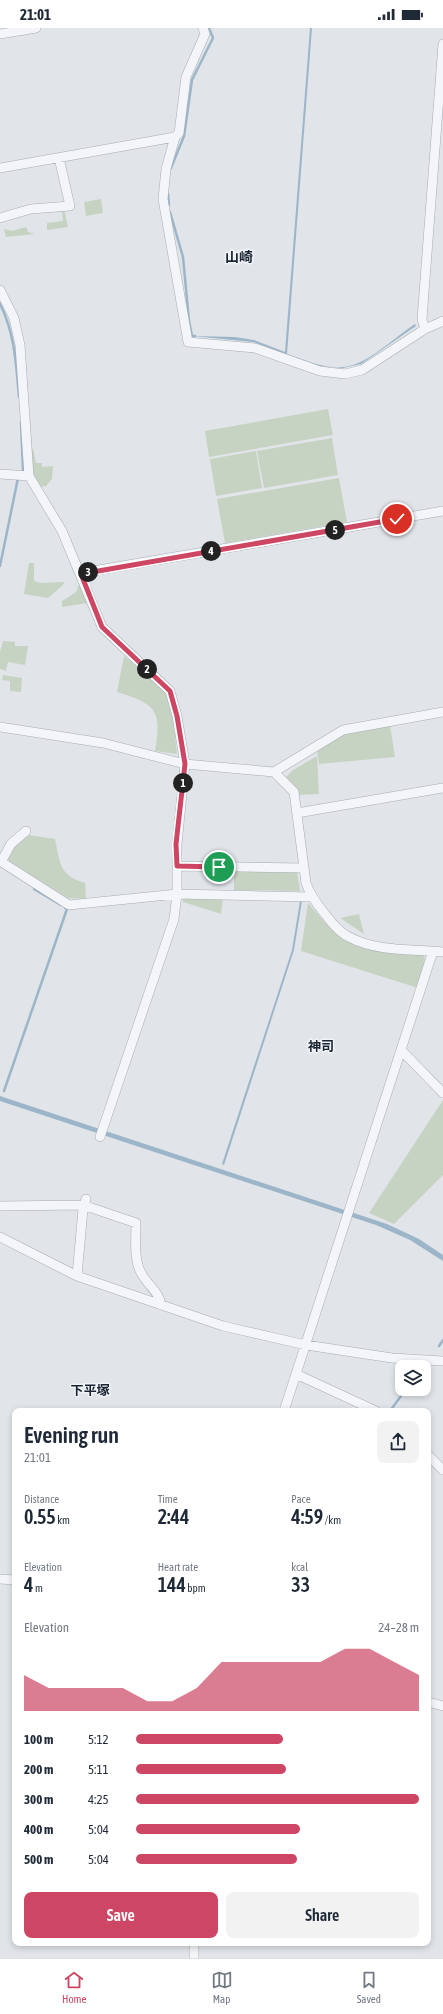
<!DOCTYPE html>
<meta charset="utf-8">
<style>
body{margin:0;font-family:"Asap Condensed","Noto Sans JP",sans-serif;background:#f2f2f3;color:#1f2937;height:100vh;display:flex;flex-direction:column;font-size:15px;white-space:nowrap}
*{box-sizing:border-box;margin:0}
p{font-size:13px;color:#747a83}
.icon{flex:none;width:22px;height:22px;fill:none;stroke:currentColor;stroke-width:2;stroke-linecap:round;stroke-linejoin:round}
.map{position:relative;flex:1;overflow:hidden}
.sheet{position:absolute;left:12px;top:1380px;width:419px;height:538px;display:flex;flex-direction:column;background:#fff;border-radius:8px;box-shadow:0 2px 6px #0003}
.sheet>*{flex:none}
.fabs{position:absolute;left:395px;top:1332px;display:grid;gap:8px}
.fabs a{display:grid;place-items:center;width:36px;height:36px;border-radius:8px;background:#fff;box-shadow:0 2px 6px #0003;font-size:20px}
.pin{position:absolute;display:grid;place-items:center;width:34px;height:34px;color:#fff;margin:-17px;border:2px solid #fff;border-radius:50%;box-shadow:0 1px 4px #0007}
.km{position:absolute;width:20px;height:20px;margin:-10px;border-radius:50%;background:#222;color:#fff;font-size:11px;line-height:20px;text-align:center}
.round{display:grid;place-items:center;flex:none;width:42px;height:42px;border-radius:8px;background:#f2f2f3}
.summary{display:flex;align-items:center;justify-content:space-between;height:68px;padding:0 12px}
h1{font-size:22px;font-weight:600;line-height:30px}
.stats{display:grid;grid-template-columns:repeat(3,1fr);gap:6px;height:68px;padding:4px 12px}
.stats div{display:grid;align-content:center}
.stats b{font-size:20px;font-weight:600}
.stats small{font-size:11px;font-weight:400}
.stats p{font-size:11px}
.chart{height:112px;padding:8px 12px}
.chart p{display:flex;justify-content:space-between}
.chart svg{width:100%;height:72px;margin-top:4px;fill:#cd4764;opacity:.7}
.primary-button{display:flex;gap:8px;margin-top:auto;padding:8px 12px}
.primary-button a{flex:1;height:46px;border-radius:8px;background:#cd4764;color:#fff;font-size:16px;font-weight:600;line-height:46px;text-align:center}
.primary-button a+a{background:#f2f2f3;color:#1f2937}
ul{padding:0 12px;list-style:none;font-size:13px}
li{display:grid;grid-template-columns:64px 48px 1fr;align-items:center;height:30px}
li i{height:10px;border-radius:5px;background:#cd4764}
.status{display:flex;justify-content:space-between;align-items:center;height:28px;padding:0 20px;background:#fff;direction:ltr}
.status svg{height:11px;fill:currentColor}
.dock{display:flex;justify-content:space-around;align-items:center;height:56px;border-top:1px solid #e0e1e3;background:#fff;font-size:11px;color:#747a83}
.dock a{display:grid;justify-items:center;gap:2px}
.dock .on{color:#cd4764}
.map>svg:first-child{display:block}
.green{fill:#c7d3c2}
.water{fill:#9cb5c9}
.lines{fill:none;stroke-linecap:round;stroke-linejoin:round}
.stream{stroke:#9cb5c9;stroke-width:2.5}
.minor-casing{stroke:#a6acb3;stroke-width:10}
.minor{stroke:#f3f5f8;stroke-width:9}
.route-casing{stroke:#fff;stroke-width:8}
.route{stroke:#cd4764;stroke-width:5}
.labels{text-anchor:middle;stroke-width:3;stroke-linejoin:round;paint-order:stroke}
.neighbourhood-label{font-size:13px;font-weight:bold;fill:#1b2432;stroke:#f0f3f7}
.quarter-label{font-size:14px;font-weight:bold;fill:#1b2432;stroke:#f0f3f7}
</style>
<div class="status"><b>21:01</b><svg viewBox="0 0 49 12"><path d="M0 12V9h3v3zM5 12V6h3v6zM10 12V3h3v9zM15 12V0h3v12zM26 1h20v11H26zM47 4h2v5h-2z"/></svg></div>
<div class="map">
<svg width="443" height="1930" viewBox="0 0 443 1930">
<rect width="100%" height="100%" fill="#e1e5e9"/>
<!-- green -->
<path class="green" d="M101,171l2,14 -17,3 -2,-14z
M62,181h2l4,18 -21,3v-7l16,-2z
M26,199l2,5 7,2 -29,3 -2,-8 8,2z
M328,381l5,26 -124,22 -4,-26z
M332,410l6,37 -74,13 -7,-37z
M29,421h4l3,14h6v4l11,-1 -1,13 -6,7 -8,1 -7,-12z
M256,423l6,37 -46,8 -6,-37z
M339,450l8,44 -122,21 -8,-44z
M29,535h5v18l7,2 23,-1 -1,3 -15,13 -24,-4z
M79,556l9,19 -26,4v-6l14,-9z
M3,613l12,1v4h13l-3,19 -17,-3 -2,9 -6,-2v-17z
M124,628c10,8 34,25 40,34 10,16 11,46 13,64l-22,-3c7,-41 1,-47 -38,-59z
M3,647l19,3 -1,14 -11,-1v-10l-8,-1z
M390,697l5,32 -76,7 -2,-14 25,-17z
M317,728l2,38 -21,1 -12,-18 7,-7z
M28,807l27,4c5,23 4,37 30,44l1,16 -18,-1 -61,-38 8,-15z
M297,843l3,20 -66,-1v-18z
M183,870h40l-2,16 -38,-12z
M308,875c10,11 19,23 30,32 22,18 58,17 86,20l1,7 -7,26 -117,-37z
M359,886l5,20 -24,-16z
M443,1072v75l-49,49 -25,-11z"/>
<!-- water -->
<path class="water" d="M310,0h2l-25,326c20,7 44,18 66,11 18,-5 45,-30 62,-41l1,2 -55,38 -18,4 -25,-2 -65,-24 -61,-6 43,1 19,3 31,12z
M300,873h2l-8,49 -70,215 -2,-1 70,-214z
M0,1068l387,128 32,15 24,16v6l-33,-21 -34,-15 -376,-124z"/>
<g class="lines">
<!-- stream -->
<path class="stream" d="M171,140l13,-32 8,-56 21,-42 -4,-10
M168,166l1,11
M170,184l13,45 6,64 3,15h3
M0,276c15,30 16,60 19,93
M21,394l2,48
M0,538l18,-88
M34,861l27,16
M4,1063l63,-182 -2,-1
M439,1318l4,-6
M390,1383l16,-22"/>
<!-- minor casing -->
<g class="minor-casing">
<path id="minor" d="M203,0l2,6 -19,43 -7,56 -4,4 -9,32 -3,30 25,143 67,6 65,23 25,3 17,-4 63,-41 18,-8
M0,6l36,-6
M0,140l175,-31
M0,190l31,-9 39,-3 -11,-48
M0,262l14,28 6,27 9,131 33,55 40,96 68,64 7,25 8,48 -8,80v50l-3,25 -74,218
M425,301l-3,-10 21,-275
M0,446l29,2
M81,545l362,-62
M0,699l103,16 82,21 89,8 20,20 12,91c4,12 11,21 19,31 6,8 15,19 24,23 28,15 64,12 94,15
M274,744l69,-42 100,-18
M297,785l146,-25
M0,833l69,44 108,-11 134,3
M1,834l10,-18 15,-13
M177,838l126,2
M402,1023l41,42
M0,1178l83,-1 53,18c0,17 -3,39 7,53 6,10 16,16 18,29
M0,1209l77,39 146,50 83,19 86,13 51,3
M77,1248l6,-67 3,-10
M296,1346l80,37
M284,1383l149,-460
M428,1427l15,15
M0,1551l15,1
M428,1674l15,4
M194,1930v-15"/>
</g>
<!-- minor -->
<use href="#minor" class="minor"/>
</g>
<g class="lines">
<!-- route casing -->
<g class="route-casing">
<path id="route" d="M219,839l-42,-1 -1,-22 9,-80 -8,-48 -7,-25 -68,-64 -21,-53 316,-55"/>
</g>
<!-- route -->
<use href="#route" class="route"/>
</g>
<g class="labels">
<!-- neighbourhood labels -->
<g class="neighbourhood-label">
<text x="321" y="1023">神司</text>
<text x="90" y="1367">下平塚</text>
</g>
<!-- quarter labels -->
<g class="quarter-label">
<text x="239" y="234">山崎</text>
</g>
</g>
</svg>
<div class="fabs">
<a><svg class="icon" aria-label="layers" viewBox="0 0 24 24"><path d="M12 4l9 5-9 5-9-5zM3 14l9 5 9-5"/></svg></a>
</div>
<div class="pin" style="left:219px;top:839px;background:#1e9e55"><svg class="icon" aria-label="arrive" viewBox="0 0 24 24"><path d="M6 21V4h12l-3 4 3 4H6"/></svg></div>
<div class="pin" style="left:397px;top:491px;background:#d93025"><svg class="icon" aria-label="check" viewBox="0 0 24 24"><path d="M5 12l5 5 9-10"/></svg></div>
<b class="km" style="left:183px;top:755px">1</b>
<b class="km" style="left:147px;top:641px">2</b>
<b class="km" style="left:88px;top:544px">3</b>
<b class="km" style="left:211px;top:523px">4</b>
<b class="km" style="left:335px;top:502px">5</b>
<section class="sheet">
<div class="summary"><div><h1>Evening run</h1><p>21:01</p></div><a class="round"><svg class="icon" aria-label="share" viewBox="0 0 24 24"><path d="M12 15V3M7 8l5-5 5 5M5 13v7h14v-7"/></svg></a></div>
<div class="stats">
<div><p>Distance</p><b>0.55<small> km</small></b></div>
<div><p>Time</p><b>2:44</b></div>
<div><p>Pace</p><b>4:59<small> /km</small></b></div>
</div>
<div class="stats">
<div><p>Elevation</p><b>4<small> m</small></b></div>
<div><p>Heart rate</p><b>144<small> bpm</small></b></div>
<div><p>kcal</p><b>33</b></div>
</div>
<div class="chart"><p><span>Elevation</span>24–28 m</p>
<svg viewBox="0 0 160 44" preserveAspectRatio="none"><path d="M0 44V22L10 30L20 30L30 30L40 30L50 38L60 38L70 30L80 14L90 14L100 14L110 14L120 14L130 6L140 6L150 14L160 22V44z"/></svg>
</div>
<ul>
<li><b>100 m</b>5:12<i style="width:52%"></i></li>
<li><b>200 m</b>5:11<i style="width:53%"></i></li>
<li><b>300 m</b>4:25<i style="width:100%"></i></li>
<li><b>400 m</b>5:04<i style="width:58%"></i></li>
<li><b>500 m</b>5:04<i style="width:57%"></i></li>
</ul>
<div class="primary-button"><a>Save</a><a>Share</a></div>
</section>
</div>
<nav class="dock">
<a class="on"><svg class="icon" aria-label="home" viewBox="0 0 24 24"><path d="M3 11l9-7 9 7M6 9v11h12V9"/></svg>Home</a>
<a><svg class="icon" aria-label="map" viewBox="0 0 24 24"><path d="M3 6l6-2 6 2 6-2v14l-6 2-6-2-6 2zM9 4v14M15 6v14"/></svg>Map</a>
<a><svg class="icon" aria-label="saved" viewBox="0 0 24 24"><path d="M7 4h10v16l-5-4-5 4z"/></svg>Saved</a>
</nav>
